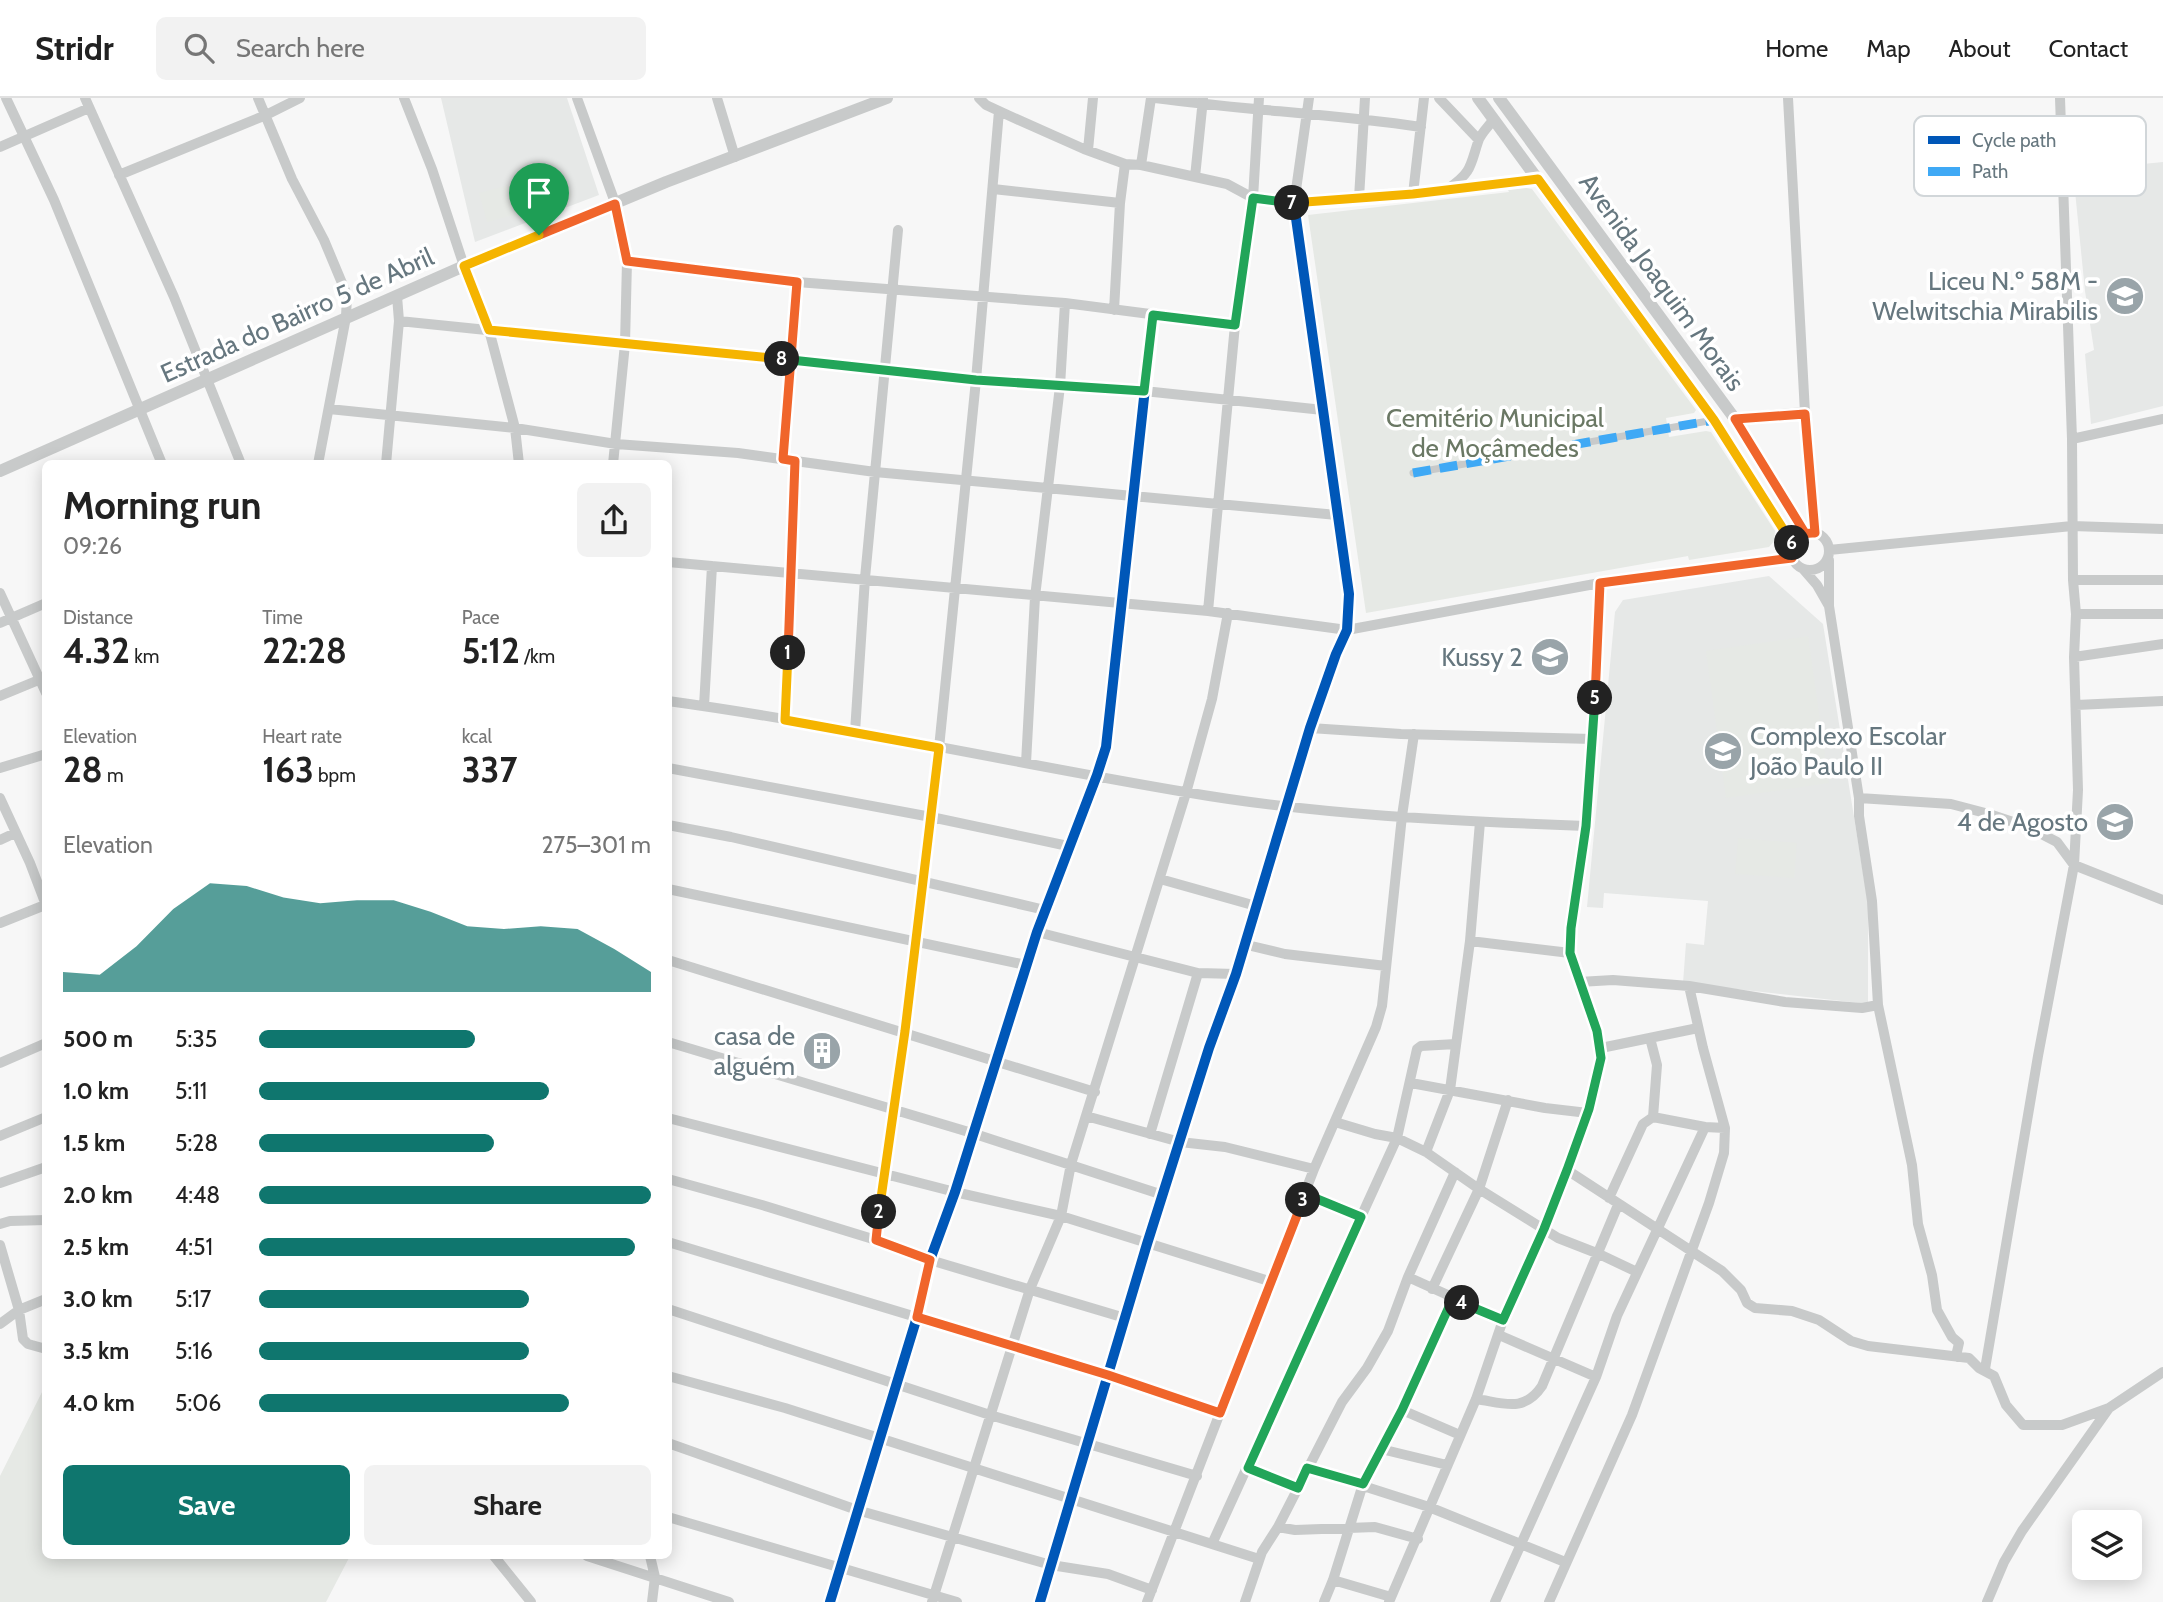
<!DOCTYPE html>
<meta charset="utf-8">
<style>
body{margin:0;font-family:Cabin,sans-serif;background:#f2f2f2;color:#222;height:100vh;display:flex;flex-direction:column;font-size:26px;white-space:nowrap}
*{box-sizing:border-box;margin:0}
p{font-size:23px;color:#767676}
.icon{flex:none;width:38px;height:38px;fill:none;stroke:currentColor;stroke-width:2;stroke-linecap:round;stroke-linejoin:round}
.map{position:relative;flex:1;overflow:hidden}
.sheet{position:absolute;left:42px;top:362px;width:630px;height:1099px;display:flex;flex-direction:column;background:#fff;border-radius:10px;box-shadow:0 4px 18px #0003}
.sheet>*{flex:none}
.fabs{position:absolute;left:2072px;top:1412px;display:grid;gap:14px}
.fabs a{display:grid;place-items:center;width:70px;height:70px;border-radius:10px;background:#fff;box-shadow:0 4px 18px #0003;font-size:35px}
.pin{position:absolute;display:grid;place-items:center;width:60px;height:60px;color:#fff;margin:-72px -30px;border-radius:50% 50% 50% 0;rotate:-45deg;box-shadow:0 0 7px #0007}
.pin .icon{rotate:45deg}
.km{position:absolute;width:35px;height:35px;margin:-18px;border-radius:50%;background:#222;color:#fff;font-size:19px;line-height:35px;text-align:center}
.round{display:grid;place-items:center;flex:none;width:74px;height:74px;border-radius:10px;background:#f2f2f2}
.headline{display:flex;align-items:center;justify-content:space-between;height:119px;padding:0 21px}
h1{font-size:38px;font-weight:800;line-height:52px}
.metrics{display:grid;grid-template-columns:repeat(3,1fr);gap:10px;height:119px;padding:7px 21px}
.metrics div{display:grid;align-content:center}
.metrics b{font-size:35px;font-weight:800}
.metrics small{font-size:19px;font-weight:400}
.metrics p{font-size:19px}
.chart{height:196px;padding:14px 21px}
.chart p{display:flex;justify-content:space-between}
.chart svg{width:100%;height:126px;margin-top:7px;fill:#0f766e;opacity:.7}
.primary-button{display:flex;gap:14px;margin-top:auto;padding:14px 21px}
.primary-button a{flex:1;height:80px;border-radius:10px;background:#0f766e;color:#fff;font-size:28px;font-weight:800;line-height:80px;text-align:center}
.primary-button a+a{background:#f2f2f2;color:#222}
ul{padding:0 21px;list-style:none;font-size:23px}
li{display:grid;grid-template-columns:112px 84px 1fr;align-items:center;height:52px}
li i{height:18px;border-radius:9px;background:#0f766e}
header{display:flex;align-items:center;gap:42px;box-sizing:border-box;height:98px;padding:0 35px;background:#fff;border-bottom:2px solid #e0e0e0}
header strong{font-size:33px}
nav{display:flex;gap:38px;margin-inline-start:auto;font-size:24px}
.search{width:490px;height:63px;background:#f2f2f2;display:flex;align-items:center;gap:18px;box-sizing:border-box;padding:0 24px;border-radius:10px;color:#767676;font-size:26px}
.map>svg:first-child{display:block}
.built{fill:#e6e8e7}
.green{fill:#e6e9e5}
.lines{fill:none;stroke-linecap:round;stroke-linejoin:round}
.pedestrian{stroke:#c8caca;stroke-width:7}
.minor{stroke:#c8caca;stroke-width:10}
.tertiary{stroke:#c8caca;stroke-width:12}
.quiet{stroke:#3fa9f5;stroke-width:9;stroke-dasharray:18 9;stroke-linecap:butt}
.cycleway-casing{stroke:#fff;stroke-width:15}
.cycleway{stroke:#0057b8;stroke-width:10}
.split-1-casing{stroke:#fff;stroke-width:14}
.split-2-casing{stroke:#fff;stroke-width:14}
.split-3-casing{stroke:#fff;stroke-width:14}
.split-4-casing{stroke:#fff;stroke-width:14}
.split-5-casing{stroke:#fff;stroke-width:14}
.split-6-casing{stroke:#fff;stroke-width:14}
.split-7-casing{stroke:#fff;stroke-width:14}
.split-8-casing{stroke:#fff;stroke-width:14}
.split-9-casing{stroke:#fff;stroke-width:14}
.split-1{stroke:#f0652b;stroke-width:9}
.split-2{stroke:#f5b400;stroke-width:9}
.split-3{stroke:#f0652b;stroke-width:9}
.split-4{stroke:#22a559;stroke-width:9}
.split-5{stroke:#22a559;stroke-width:9}
.split-6{stroke:#f0652b;stroke-width:9}
.split-7{stroke:#f5b400;stroke-width:9}
.split-8{stroke:#22a559;stroke-width:9}
.split-9{stroke:#f5b400;stroke-width:9}
.labels{text-anchor:middle;stroke-width:7;stroke-linejoin:round;paint-order:stroke}
.poi-label{font-size:26px;fill:#66777f;stroke:#fff;text-anchor:end}
.street-label{font-size:26px;fill:#66777f;stroke:#fff}
.park-label{font-size:26px;fill:#6a7864;stroke:#fff}
.key{fill:#fff;stroke:#d1d6d9;stroke-width:2}
.key-label{font-size:19px;fill:#66777f}
</style>
<header>
<strong>Stridr</strong>
<div class="search"><svg class="icon" aria-label="search" viewBox="0 0 24 24"><circle cx="10" cy="10" r="6"/><path d="M15 15l6 6"/></svg>Search here</div>
<nav><a>Home</a><a>Map</a><a>About</a><a>Contact</a></nav>
</header>
<div class="map">
<svg width="2163" height="1504" viewBox="0 0 2163 1504">
<rect width="100%" height="100%" fill="#f7f7f7"/>
<!-- built -->
<path class="built" d="M441,0h126l32,97 -124,47z
M2163,64v244l-72,18 -6,-70 9,-4 -9,-59 -12,-120z
M1769,478l54,48 45,280v100l-185,-21 3,-40 18,2 4,-44 -104,-8 -1,15 -16,-1 28,-295 8,-12z"/>
<!-- green -->
<path class="green" d="M535,80l8,29 -56,15 -8,-29z
M569,87l3,12 -25,6 -3,-12z
M1522,89l10,2 164,221 -2,3 -28,5 3,19 37,-6 5,1 64,99 -1,10 -5,6 -80,13 -1,-4 -322,57 -58,-398 201,-23 -2,-4z
M1808,538l21,147 -103,15 -20,-147z
M1738,740l59,5 -3,35 -59,-4z
M45,1288l1,170h304l-24,46h-326v-126z"/>
<g class="lines">
<!-- pedestrian -->
<path class="pedestrian" d="M1413,375l301,-53"/>
<!-- minor -->
<path class="minor" d="M6,0l48,102 108,264
M85,0l89,199 67,167
M258,0l34,81 32,61 23,55 -1,22 -28,147
M404,0l28,71 32,97 25,64 26,98 4,36
M577,0l36,99 14,64 170,21 268,21 170,22
M717,0l18,59
M979,0l7,7 26,12 72,32 41,15 16,1 86,19 26,14 41,6 15,-106
M1155,0c89,12 178,16 266,29
M1439,0l39,41
M1788,0l17,315 10,120
M0,49l89,-39
M1088,52l5,-52
M1141,67l10,-67
M119,77l147,-60 34,-17
M1195,79l8,-78
M1449,90c23,-16 21,-22 29,-46 2,-8 11,-16 16,-23
M993,91l127,14
M1413,96l11,-96
M1359,100l6,-100
M1114,212l6,-107 5,-39
M399,223l577,59 168,11 179,19
M329,311l186,19 101,16 122,9 137,19 462,43
M2072,341l91,-20
M783,361l14,-177
M386,366l13,-143 -2,-25
M613,366l12,-120 2,-83
M1791 453a19 19 0 1 1 38 0a19 19 0 1 1-38 0Z
M1829,452l243,-24 91,3
M668,464l540,49 139,19 253,-47 192,-25
M1804,472l13,15 12,21v-46
M2073,482h90
M0,495l46,100
M1829,508l30,192v18l13,85 6,104 34,160 6,59 14,51 5,35 15,27 7,6 -3,13 2,1
M1208,513l27,-286 18,-127 6,-100
M2076,516h87
M0,525l46,-20
M2074,559l89,-13
M0,598l46,-19
M668,603c174,24 345,62 517,91 132,23 267,29 401,34
M2076,607l87,-4
M704,608l8,-140
M785,622l10,-259
M1310,630l91,6 192,5
M855,634l10,-154 33,-348
M1026,665l9,-166 25,-211 5,-83
M0,670l46,-14
M668,670l263,49 137,29
M0,700l30,65 16,42
M1859,700l92,6 38,10 39,13 29,15 17,23 89,35
M668,727l63,12 314,73
M0,742l15,-7
M1160,781l96,27
M668,791l358,76
M0,825l45,-18
M1037,834l161,41 38,1
M1470,843l100,12
M1243,846l42,10 101,12
M668,862l427,132
M1579,884l34,-2 76,6 96,16 77,6 16,-3
M1650,940l7,27 -4,52
M668,944l304,91 191,62
M1601,950l97,-20
M0,965l46,-20
M1411,985l134,25 43,5
M1086,1018l94,26 45,5 89,22
M668,1020l287,74 106,24 211,66
M1335,1024l40,12 22,4 29,14 53,37 79,49 41,16 38,18
M1150,1036l48,-161
M0,1038l46,-19
M1426,1054l24,-62 20,-149 10,-119
M1567,1072l155,101 19,19 6,13 8,5 37,3 27,9 32,21 17,5 101,12 10,10 15,8 12,29 17,20h39l47,-17
M668,1081l94,26 114,35 54,20 195,58
M0,1085l46,-16
M1305,1096l56,24
M1609,1100l34,-74 10,-7 52,10
M0,1126l10,-3 36,-1
M876,1142l29,-209 34,-283 37,-368 23,-269
M668,1144l440,133 112,38
M0,1147l19,65 4,29 5,5 18,5
M1408,1179l95,43
M1432,1191l47,-100 29,-89
M668,1211l322,106 207,61
M0,1226l19,-14 27,-11
M1499,1237l97,42
M1985,1271l53,-313 36,-191 4,-75 -4,-133 2,-43 -3,-34 -1,-141 -12,-341
M668,1278l117,32 474,151
M1476,1301c28,4 48,14 66,-13l76,-181
M1402,1312l58,25
M668,1345l189,67 194,55 57,9 44,16
M1381,1351l66,16
M1248,1370l50,20
M1307,1370l122,39 136,55
M668,1419l289,85
M1278,1429l64,-125 25,-34 21,-37 20,-54 47,-105
M1212,1446l185,-406 20,-89 4,-3 35,-2
M494,1458l37,46
M587,1458l142,46
M650,1458l5,21 -3,25
M1333,1482l58,17
M830,1504l87,-285 13,-57 25,-68 82,-260 60,-157 9,-28 47,-432
M932,1504l98,-313 31,-73 10,-52 115,-371 26,-94 16,-86
M1040,1504l107,-358 62,-196 27,-74 74,-246 26,-74 11,-24 2,-36 -55,-390 119,-10 125,-15
M1147,1504l167,-433 62,-142 6,-21 20,-190 12,-82
M1245,1504l17,-50 16,-25 17,3 80,-3 43,12
M1324,1504l9,-22 30,-96 39,-74 51,-112
M1389,1504l87,-203 27,-79 41,-91 44,-116 9,-33 4,-22 -4,-27 -27,-78 1,-25 15,-102 7,-87 7,-156
M1495,1504l101,-225 21,-61 88,-189 20,1
M1549,1504l83,-187 77,-212 15,-50 1,-25 -22,-80 -14,-62
M1987,1504l17,-40 18,-31 87,-123 54,-36"/>
<!-- tertiary -->
<path class="tertiary" d="M1478,0l236,322 79,123
M1499,0l236,321 70,114
M1735,321l70,-6
M0,373l464,-205 202,-84 221,-84"/>
<!-- quiet -->
<path class="quiet" d="M1413,375l301,-53"/>
<!-- cycleway casing -->
<g class="cycleway-casing">
<path id="cycleway" d="M830,1504l87,-285 13,-57 25,-68 82,-260 60,-157 9,-28 47,-432
M1040,1504l107,-358 62,-196 27,-74 74,-246 26,-74 11,-24 2,-36 -55,-390 119,-10 125,-15"/>
</g>
<!-- cycleway -->
<use href="#cycleway" class="cycleway"/>
</g>
<g class="lines">
<!-- split-1 casing -->
<g class="split-1-casing">
<path id="split-1" d="M539,137l76,-31 12,57 170,21 -14,177 12,2 -7,192"/>
</g>
<!-- split-2 casing -->
<g class="split-2-casing">
<path id="split-2" d="M788,555l-3,67 154,28 -34,283 -26,181"/>
</g>
<!-- split-3 casing -->
<g class="split-3-casing">
<path id="split-3" d="M879,1114l-3,28 54,20 -13,57 191,58 112,38 83,-213"/>
</g>
<!-- split-4 casing -->
<g class="split-4-casing">
<path id="split-4" d="M1303,1102l2,-6 56,23 -113,251 50,20 9,-20 56,16 39,-74 51,-112 9,5"/>
</g>
<!-- split-5 casing -->
<g class="split-5-casing">
<path id="split-5" d="M1462,1205l41,17 41,-91 23,-59 22,-61 12,-51 -4,-27 -27,-78 1,-25 15,-102 9,-128"/>
</g>
<!-- split-6 casing -->
<g class="split-6-casing">
<path id="split-6" d="M1595,600l5,-115 192,-25c-3,-16 7,-26 23,-25l-10,-119 -70,5 70,114c-6,3 -9,5 -12,10h-1"/>
</g>
<!-- split-7 casing -->
<g class="split-7-casing">
<path id="split-7" d="M1292,105l121,-9 125,-15 176,241 78,123"/>
</g>
<!-- split-8 casing -->
<g class="split-8-casing">
<path id="split-8" d="M782,261l194,21 168,11 9,-76 82,10 18,-127 39,5"/>
</g>
<!-- split-9 casing -->
<g class="split-9-casing">
<path id="split-9" d="M539,137l-75,31 25,64 293,29"/>
</g>
<!-- split-1 -->
<use href="#split-1" class="split-1"/>
<!-- split-2 -->
<use href="#split-2" class="split-2"/>
<!-- split-3 -->
<use href="#split-3" class="split-3"/>
<!-- split-4 -->
<use href="#split-4" class="split-4"/>
<!-- split-5 -->
<use href="#split-5" class="split-5"/>
<!-- split-6 -->
<use href="#split-6" class="split-6"/>
<!-- split-7 -->
<use href="#split-7" class="split-7"/>
<!-- split-8 -->
<use href="#split-8" class="split-8"/>
<!-- split-9 -->
<use href="#split-9" class="split-9"/>
</g>
<!-- icons -->
<defs>
<g id="school-disc" transform="scale(2.0125)"><circle r="9.5" fill="#99a4a9" stroke="#fff"/><path d="M0-5L7-2L0 1L-7-2ZM-4 1L0 2.5L4 1V4Q0 6-4 4Z" fill="#fff"/></g>
<g id="building-disc" transform="scale(2.0125)"><circle r="9.5" fill="#99a4a9" stroke="#fff"/><path d="M-4-6H4V6H1V3H-1V6H-4ZM-2.5-4.3h1.7v1.8h-1.7ZM.8-4.3h1.7v1.8H.8ZM-2.5-1h1.7V.8h-1.7ZM.8-1h1.7V.8H.8Z" fill="#fff"/></g>
</defs>
<g fill-rule="evenodd">
<use href="#school-disc" x="2125" y="198"/>
<use href="#school-disc" x="1550" y="559"/>
<use href="#school-disc" x="1723" y="653"/>
<use href="#school-disc" x="2115" y="724"/>
<use href="#building-disc" x="822" y="953"/>
</g>
<g class="labels">
<!-- poi labels -->
<g class="poi-label">
<text x="2098" y="192">Liceu N.º 58M -<tspan x="2098" dy="30">Welwitschia Mirabilis</tspan></text>
<text x="1523" y="568">Kussy 2</text>
<text x="1750" y="647" text-anchor="start">Complexo Escolar<tspan x="1750" dy="30">João Paulo II</tspan></text>
<text x="2088" y="733">4 de Agosto</text>
<text x="795" y="947">casa de<tspan x="795" dy="30">alguém</tspan></text>
</g>
<!-- street labels -->
<g class="street-label">
<text transform="translate(1662 184) rotate(54)" y="9">Avenida Joaquim Morais</text>
<text transform="translate(297 217) rotate(-24)" y="9">Estrada do Bairro 5 de Abril</text>
</g>
<!-- park labels -->
<g class="park-label">
<text x="1495" y="329">Cemitério Municipal<tspan x="1495" dy="30">de Moçâmedes</tspan></text>
</g>
</g>
<!-- legend -->
<rect x="1914" y="18" width="232" height="80" rx="10" class="key"/>
<rect x="1928" y="38" width="32" height="8" fill="#0057b8"/>
<rect x="1928" y="69" width="32" height="9" fill="#3fa9f5"/>
<g class="key-label">
<text x="1972" y="49">Cycle path</text>
<text x="1972" y="80">Path</text>
</g>
</svg>
<div class="fabs">
<a><svg class="icon" aria-label="layers" viewBox="0 0 24 24"><path d="M12 4l9 5-9 5-9-5zM3 14l9 5 9-5"/></svg></a>
</div>
<div class="pin" style="left:539px;top:137px;background:#1e9e55"><svg class="icon" aria-label="arrive" viewBox="0 0 24 24"><path d="M6 21V4h12l-3 4 3 4H6"/></svg></div>
<b class="km" style="left:788px;top:555px">1</b>
<b class="km" style="left:879px;top:1114px">2</b>
<b class="km" style="left:1303px;top:1102px">3</b>
<b class="km" style="left:1462px;top:1205px">4</b>
<b class="km" style="left:1595px;top:600px">5</b>
<b class="km" style="left:1792px;top:445px">6</b>
<b class="km" style="left:1292px;top:105px">7</b>
<b class="km" style="left:782px;top:261px">8</b>
<section class="sheet">
<div class="headline"><div><h1>Morning run</h1><p>09:26</p></div><a class="round"><svg class="icon" aria-label="share" viewBox="0 0 24 24"><path d="M12 15V3M7 8l5-5 5 5M5 13v7h14v-7"/></svg></a></div>
<div class="metrics">
<div><p>Distance</p><b>4.32<small> km</small></b></div>
<div><p>Time</p><b>22:28</b></div>
<div><p>Pace</p><b>5:12<small> /km</small></b></div>
</div>
<div class="metrics">
<div><p>Elevation</p><b>28<small> m</small></b></div>
<div><p>Heart rate</p><b>163<small> bpm</small></b></div>
<div><p>kcal</p><b>337</b></div>
</div>
<div class="chart"><p><span>Elevation</span>275–301 m</p>
<svg viewBox="0 0 160 44" preserveAspectRatio="none"><path d="M0 44V37L10 38L20 28L30 15L40 6L50 7L60 11L70 13L80 12L90 12L100 16L110 21L120 22L130 21L140 22L150 29L160 37V44z"/></svg>
</div>
<ul>
<li><b>500 m</b>5:35<i style="width:55%"></i></li>
<li><b>1.0 km</b>5:11<i style="width:74%"></i></li>
<li><b>1.5 km</b>5:28<i style="width:60%"></i></li>
<li><b>2.0 km</b>4:48<i style="width:100%"></i></li>
<li><b>2.5 km</b>4:51<i style="width:96%"></i></li>
<li><b>3.0 km</b>5:17<i style="width:69%"></i></li>
<li><b>3.5 km</b>5:16<i style="width:69%"></i></li>
<li><b>4.0 km</b>5:06<i style="width:79%"></i></li>
</ul>
<div class="primary-button"><a>Save</a><a>Share</a></div>
</section>
</div>
